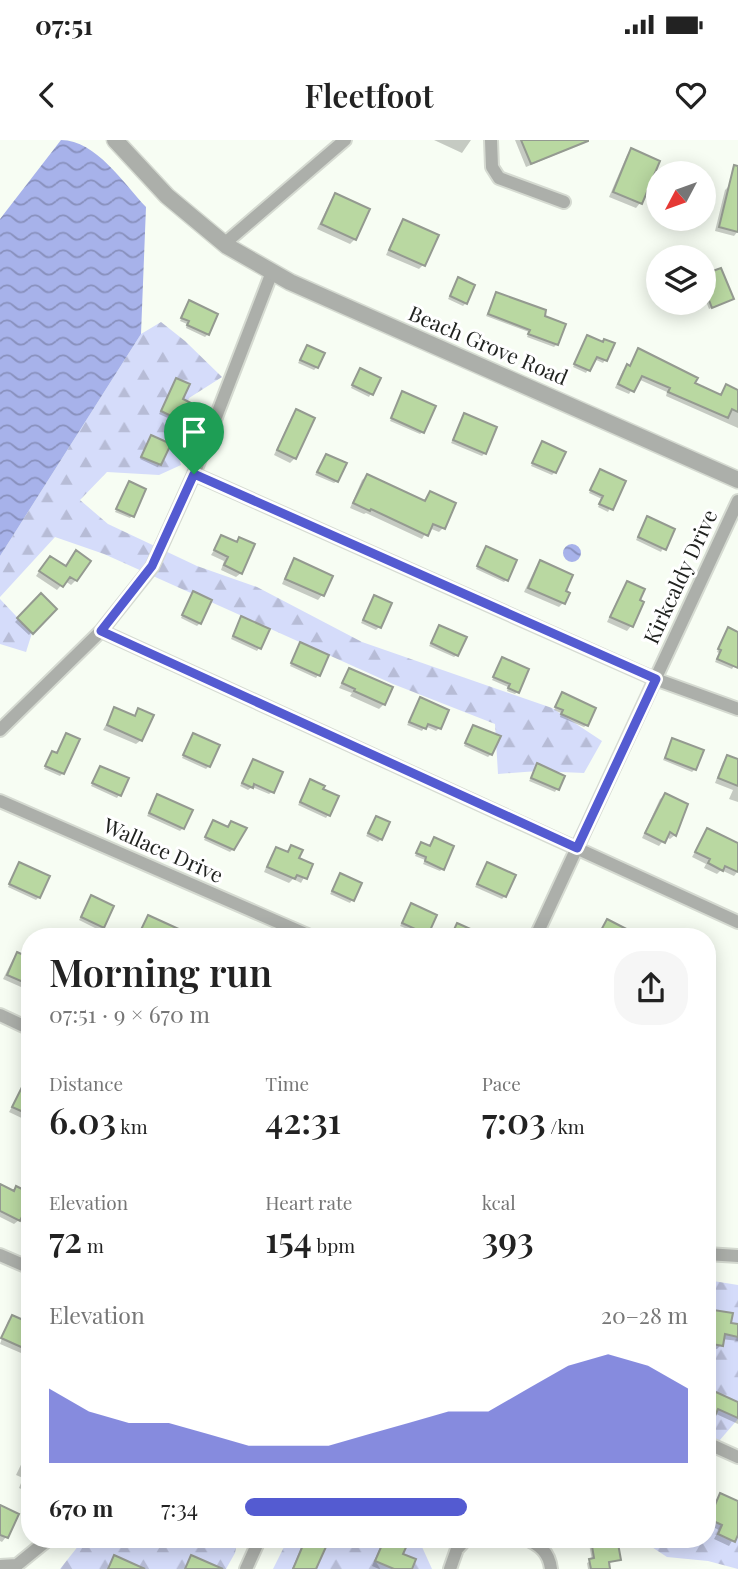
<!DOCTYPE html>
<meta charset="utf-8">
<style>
body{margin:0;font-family:"Playfair Display",serif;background:#f6f6f6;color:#222;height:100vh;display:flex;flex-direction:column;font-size:26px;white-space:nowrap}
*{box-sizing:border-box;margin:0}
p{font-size:23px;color:#767676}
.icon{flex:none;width:38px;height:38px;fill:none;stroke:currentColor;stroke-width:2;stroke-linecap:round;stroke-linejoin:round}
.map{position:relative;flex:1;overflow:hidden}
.details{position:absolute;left:21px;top:788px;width:695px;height:620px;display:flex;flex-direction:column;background:#fff;border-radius:28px;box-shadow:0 4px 18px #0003}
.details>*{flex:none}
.needle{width:46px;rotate:229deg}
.fabs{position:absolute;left:646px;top:21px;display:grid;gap:14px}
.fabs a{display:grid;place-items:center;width:70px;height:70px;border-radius:50%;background:#fff;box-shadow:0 4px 18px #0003;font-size:35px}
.pin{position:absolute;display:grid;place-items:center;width:60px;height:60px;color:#fff;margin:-72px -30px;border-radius:50% 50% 50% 0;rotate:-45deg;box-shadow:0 0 7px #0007}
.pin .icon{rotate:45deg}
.round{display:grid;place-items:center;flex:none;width:74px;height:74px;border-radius:28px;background:#f6f6f6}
.overview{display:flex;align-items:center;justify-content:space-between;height:119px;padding:0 28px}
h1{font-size:38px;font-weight:600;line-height:52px}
.figures{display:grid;grid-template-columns:repeat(3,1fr);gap:10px;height:119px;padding:7px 28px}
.figures div{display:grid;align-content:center}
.figures b{font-size:35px;font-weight:600}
.figures small{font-size:19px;font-weight:400}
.figures p{font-size:19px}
.chart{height:196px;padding:14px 28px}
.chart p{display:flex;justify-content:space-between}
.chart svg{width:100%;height:126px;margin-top:7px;fill:#545bd1;opacity:.7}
ul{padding:0 28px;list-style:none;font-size:23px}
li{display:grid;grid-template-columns:112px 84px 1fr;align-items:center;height:52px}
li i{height:18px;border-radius:9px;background:#545bd1}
.status{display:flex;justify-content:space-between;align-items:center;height:49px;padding:0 35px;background:#fff;direction:ltr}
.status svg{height:19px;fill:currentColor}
header{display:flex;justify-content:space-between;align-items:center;height:91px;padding:0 28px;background:#fff;font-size:32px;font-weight:600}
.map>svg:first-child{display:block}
.forest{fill:url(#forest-firs)}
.water{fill:url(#water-waves)}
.shadow{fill:#0003}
.building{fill:#b9d8a1;stroke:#949a90;stroke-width:2}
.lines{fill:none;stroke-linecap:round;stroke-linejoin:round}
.minor-casing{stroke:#d5dad1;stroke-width:16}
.tertiary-casing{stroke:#d5dad1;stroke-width:19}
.minor{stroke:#acafaa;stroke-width:12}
.tertiary{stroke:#acafaa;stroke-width:16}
.route-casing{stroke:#fff;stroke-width:14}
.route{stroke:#545bd1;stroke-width:9}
.labels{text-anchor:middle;stroke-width:6;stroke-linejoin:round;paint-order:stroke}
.street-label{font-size:21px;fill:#212320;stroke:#fff}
</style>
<div class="status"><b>07:51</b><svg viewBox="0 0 49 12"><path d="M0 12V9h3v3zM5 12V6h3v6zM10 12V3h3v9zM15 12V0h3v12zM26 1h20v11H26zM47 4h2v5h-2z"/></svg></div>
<header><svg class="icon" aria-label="back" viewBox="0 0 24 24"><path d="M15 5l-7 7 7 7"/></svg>Fleetfoot<svg class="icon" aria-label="heart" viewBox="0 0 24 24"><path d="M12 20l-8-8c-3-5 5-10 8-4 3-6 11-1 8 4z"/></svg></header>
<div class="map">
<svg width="738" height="1429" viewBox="0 0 738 1429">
<defs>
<pattern id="forest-firs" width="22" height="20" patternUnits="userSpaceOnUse" patternTransform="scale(1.75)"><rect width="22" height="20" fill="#d5dcfa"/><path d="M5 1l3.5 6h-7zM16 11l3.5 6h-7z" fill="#b7bcd6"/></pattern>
<pattern id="water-waves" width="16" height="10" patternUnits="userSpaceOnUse" patternTransform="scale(1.75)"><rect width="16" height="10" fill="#a7b2ea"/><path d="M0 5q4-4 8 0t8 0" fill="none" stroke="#8890bd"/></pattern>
</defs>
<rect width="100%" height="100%" fill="#f7fdf3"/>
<!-- forest -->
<path class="forest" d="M161,182l24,19 37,36 -33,21 -16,39 8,28 -22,10 -52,-3 -27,28 28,24 89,42 60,21 105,55 190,66 50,33 -18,32 -46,-2 -40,3 -3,-50 -102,-40 -289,-130 -49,-17 -55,60v-41l141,-222z
M0,459l32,34 -6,19 -26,-8z
M707,1140l31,5v134l-19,22 -12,-5z
M707,1376l31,9v44l-30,-8 -41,-4 -29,-19h69z
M100,1398h138l-3,15 -9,16h-166l23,-29z
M300,1398h118l14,31h-159l13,-26z"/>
<!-- water -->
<path class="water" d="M61,0c35,0 63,44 85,67l-5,127 -141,222v-337z
M563 413a9 9 0 1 1 18 0a9 9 0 1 1-18 0Z"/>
<!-- shadow -->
<path class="shadow" d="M434,0h37l-9,13z
M515,0h54l2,6 -4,4 -41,17z
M631,10l27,12 -18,41 -4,5 -27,-11 18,-42z
M730,45l8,2v44l-4,5 -19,-5 10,-41z
M335,55l20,44 -5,5 -33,-15 14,-29z
M404,81l19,44 -4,4 -33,-14 13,-29z
M720,130l12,29 -23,10 -5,-13v-20z
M458,139l8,24 -3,3 -15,-7z
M496,154l46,23 15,27 -3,3 -27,-10 2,-5 -43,-16z
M187,165l21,29 -3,3 -19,-9 1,-4 -7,-3z
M585,200l20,20 -2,3 -9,-4 -8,14 -13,-6z
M307,207l10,20 -3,3 -16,-7z
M639,210l54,34 26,12 7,-10 12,6v36l-72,-32 1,-4 -29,-13 -9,15 -14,-6 8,-18 6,-3z
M358,233l21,6 -10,18 -18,-9z
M176,240l5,20v21l-2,2 -20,-9z
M400,256l23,36 -3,2 -30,-13z
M296,272l-1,46 -5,5 -16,-8 18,-39z
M465,275l20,38 -3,3 -31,-13z
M151,297l9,27 -3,3 -17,-8z
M540,306l15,26 -3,3 -21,-9z
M324,318l13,23 -3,2 -19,-8z
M600,331l24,11 -16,30 -10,-5 4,-8 -13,-6z
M367,336l57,26 6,-9 13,35 -4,4 -10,-4 -7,11 -56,-26 -2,1 -14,-6 12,-28z
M129,343l3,33 -2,2 -15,-6z
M645,380l28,9 -12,23 -25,-12z
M222,397l14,6 4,-4 1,34 -5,4 -15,-7 3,-9 -13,-6z
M484,411l22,29 -2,2 -28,-13z
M295,420l35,16 -8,19 -4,5 -36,-16 8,-19z
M45,422l31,18 -5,5 -6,-4 -8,9 -21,-14z
M540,422l23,30v11l-4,4 -35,-15 12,-25z
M627,443l11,18 4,2 -11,23 -4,5 -20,-9 16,-34z
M41,456l13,13 -25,26 -14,-13z
M191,456l9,27 -3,3 -16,-8z
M374,457l5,30 -3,3 -15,-7z
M239,481l20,27 -2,3 -26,-12z
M439,487l18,28 -3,2 -25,-11z
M728,489l10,5v26l-6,9 -17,-7 4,-9 -2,-1z
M298,507l20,28 -2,3 -26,-12z
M503,519l14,33 -2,2 -8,-3 1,-4 -16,-7z
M349,530l35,34 -5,5 -29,-13 2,-3 -13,-5z
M562,554l25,31 -3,2 -24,-10 1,-4 -7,-3z
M420,559l19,29 -3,3 -11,-5 -3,5 -15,-6z
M115,569l18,8 6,-7 2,30 -5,4 -33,-14z
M471,590l20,24 -3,3 -24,-11z
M191,598l18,28 -3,3 -24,-11z
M673,600l22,29 -3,3 -29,-12z
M52,613l11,20 -3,3 -16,-7z
M727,617l11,4v41l-9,-3 4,-9 -18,-7 8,-21z
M253,621l19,31 -3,2 -17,-7 -4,3 -8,-4z
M538,625l25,12 -8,15 -26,-11z
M100,628l19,27 -2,3 -26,-12z
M310,641l11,9 7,25 -2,3 -28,-13z
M665,655l10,40 -5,4 -4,-2 -7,9 -17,-8 18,-39z
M157,656l26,32 -3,3 -33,-15z
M376,678l5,21 -3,3 -12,-6z
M211,685l22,24 -3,3 -26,-12z
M707,690l31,14v27l-4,5 -13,-6 -4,4 -13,-6 2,-4 -14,-7z
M291,707l6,12 14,6 -10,18 -8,-4 -4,4 -25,-11 8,-18 4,-5 11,3z
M419,707l23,22 -2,2 -17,-7 2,-4 -10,-4z
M19,724l20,33 -3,3 -28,-13z
M487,724l18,32 -3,3 -27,-12z
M341,735l11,25 -2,3 -20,-9z
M91,757l11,30 -3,3 -20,-10z
M411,765l16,29 -3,2 -24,-10z
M148,777l32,15 -2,4h-41z
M17,814l13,6v31l-27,-12 10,-20z
M22,949l8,4v29l-21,-10z
M0,1046l13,6 3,-4 3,32 -5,4 -14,-7z
M707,1171l22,13 9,2v15l-16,-2 -1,6 -4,4 -10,-1z
M12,1177l18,8v29l-2,2 -28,-12 8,-23z
M707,1249l31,15v20l-24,-11 -5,6 -2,-1z
M30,1306v47l-11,-5 4,-10 -7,-3z
M721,1355l17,8v28l-9,15 -15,-7 5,-9 -12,-6v-26l8,4z
M0,1367l17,8 -11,22 -4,5 -2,-1z
M113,1398h18l-5,6z
M305,1398h23l-11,31h-25z
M384,1398h9l17,31h-31l-7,-3z
M592,1401l27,18 -12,5 1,5h-20l-1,-6 5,-3 -3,-16z"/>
<!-- building -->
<path class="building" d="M521,0h67v1l-57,23z
M631,8l29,13 -18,43 -29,-12z
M734,25l4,1v66l-19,-5z
M335,53l35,16 -14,31 -35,-16z
M403,79l36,16 -14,31 -36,-16z
M721,128l13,31 -22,9 -8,-21v-13z
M458,137l17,8 -8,19 -17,-8z
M496,152l50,18 -1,6 21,8 -8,21 -30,-11 2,-4 -42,-16z
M189,160l29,14 -9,21 -22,-10 2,-4 -8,-3z
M587,195l16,7 1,-3 11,4 -8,18 -10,-4 -7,14 -16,-7z
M307,205l18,8 -7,15 -18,-8z
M638,208l60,30 -3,5 26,12 5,-11 12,6v22l-6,-3 -4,9 -60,-26 2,-4 -28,-12 -8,16 -16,-8 9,-20 3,2z
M360,228l21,10 -8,17 -21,-10z
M176,238l14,6 -7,15 8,4 -8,19 -22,-11z
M402,251l34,15 -12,27 -33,-15z
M296,269l19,9 -19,41 -19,-9z
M464,273l33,14 -11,27 -33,-14z
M151,295l20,9 -10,21 -20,-8z
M542,301l24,11 -10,21 -24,-10z
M326,314l21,9 -9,19 -21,-10z
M600,329l26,12 -13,29 -14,-6 4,-8 -13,-6z
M367,334l58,27 5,-10 26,12 -11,26 -12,-5 -5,12 -57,-27 -1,2 -17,-8z
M129,341l17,8 -12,28 -18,-8z
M647,376l28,13 -9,21 -28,-13z
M221,395l16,7 2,-5 16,7 -13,30 -18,-9 4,-8 -14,-7z
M486,406l31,14 -9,21 -31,-15z
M76,410l15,11 -14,20 -7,-4 -7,10 -24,-16 11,-15 16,10z
M294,418l39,18 -9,20 -39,-17z
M540,420l33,15 -7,16 4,2 -5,11 -37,-16z
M627,441l18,8 -5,11 4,2 -11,25 -23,-10z
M193,451l19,9 -11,24 -19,-9z
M41,453l16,16 -24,25 -16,-16z
M374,455l18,8 -11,25 -18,-8z
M241,476l29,13 -9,20 -28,-13z
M439,485l28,12 -9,19 -27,-13z
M728,487l10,5v36l-21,-9 4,-9 -3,-1z
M300,502l29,13 -9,21 -29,-13z
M502,517l27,12 -10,24 -11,-5 2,-4 -17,-7z
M349,528l44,19 -8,18 -31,-14 1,-2 -13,-6z
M562,552l34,16 -8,18 -27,-12 2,-4 -8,-3z
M420,557l29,13 -8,19 -13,-5 -2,5 -17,-7z
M114,567l21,9 3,-8 16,7 -12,26 -35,-16z
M473,585l28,11 -9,19 -27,-12z
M66,593l14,6 -16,35 -19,-8 7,-15 5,2z
M193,593l27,12 -10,22 -27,-12z
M672,598l32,12 -8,20 -31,-12z
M727,615l11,4v27l-20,-8z
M253,619l30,13 -9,21 -20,-9 -1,4 -11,-5z
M537,623l28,13 -6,14 -28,-12z
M100,626l29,12 -8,18 -29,-13z
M310,639l15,7 -2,3 16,7 -9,20 -30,-14z
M665,653l23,11 -12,32 -6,-4 -5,11 -20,-10z
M157,654l36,16 -9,19 -35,-16z
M376,676l14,6 -8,18 -14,-7z
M213,680l15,7 3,-6 16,7 -13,22 -29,-13z
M707,688l31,15v29l-13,-6 -2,5 -15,-8 2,-4 -15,-7z
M434,697l20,9 -10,24 -19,-9 1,-4 -10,-4 5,-11 9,4z
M291,705l12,5 -4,8 14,6 -6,15 -10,-4 -2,4 -28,-12 9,-20 12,5z
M19,722l31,14 -10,22 -31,-14z
M487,722l29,13 -10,22 -29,-13z
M340,733l22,10 -8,18 -22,-10z
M91,755l23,11 -10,22 -23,-11z
M411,763l26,12 -9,20 -26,-12z
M148,775l46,21h-56z
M607,779l33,17h-42z
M457,783l29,13h-35z
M17,812l13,6v27l-23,-10z
M22,947l8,3v25l-18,-8z
M0,1044l14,7 2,-5 10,5 -3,5 7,4 -10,21 -20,-10z
M707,1169l26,4 -2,10 7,1v13l-13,-3 -2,12 -16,-3z
M12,1175l18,8v28l-29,-13z
M707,1248l31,14v16l-20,-9 -3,7 -8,-4z
M720,1353l18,8v34l-3,7 -17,-8 4,-9 -13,-6z
M0,1365l19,9 -11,24 -8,-3z
M306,1398h24l-14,31h-23z
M385,1398h13l10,5 -5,11 13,5 -4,10h-18l-19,-8z
M598,1398h19l4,22 -12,2 1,7h-19l-2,-10 5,-1 -3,-18z
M114,1415l31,14h-37z
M191,1415l32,14h-38z"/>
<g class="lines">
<!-- minor casing -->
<g class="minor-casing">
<path id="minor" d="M491,0l1,27 7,11 65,24
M224,104l121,-104
M194,334l461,205 83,30
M101,491l637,291
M0,590l101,-99 51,-64 42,-93 78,-202
M0,661l310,135
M536,796l202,-435
M0,875l30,14
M707,1114l31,2
M0,1115l30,13
M707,1303l31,14
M524,1398c16,7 25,14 27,31
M0,1426l17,-1 33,-27
M246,1429l14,-31
M450,1429l7,-20 10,-11"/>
</g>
<!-- tertiary casing -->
<g class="tertiary-casing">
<path id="tertiary" d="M115,0l52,56 60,50 63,36 448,198"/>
</g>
<!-- minor -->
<use href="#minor" class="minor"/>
<!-- tertiary -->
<use href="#tertiary" class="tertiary"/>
</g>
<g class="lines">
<!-- route casing -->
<g class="route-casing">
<path id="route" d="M194,334l462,205 -79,169 -476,-217 51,-65z"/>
</g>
<!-- route -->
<use href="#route" class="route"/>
</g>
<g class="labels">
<!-- street labels -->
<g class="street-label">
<text transform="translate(488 206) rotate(23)" y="7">Beach Grove Road</text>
<text transform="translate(681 437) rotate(-65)" y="7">Kirkcaldy Drive</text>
<text transform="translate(163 711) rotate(24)" y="7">Wallace Drive</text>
</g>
</g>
</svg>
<div class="fabs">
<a><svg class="needle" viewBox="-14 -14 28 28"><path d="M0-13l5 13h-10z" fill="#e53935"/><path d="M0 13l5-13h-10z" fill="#767676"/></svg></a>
<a><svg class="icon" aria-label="layers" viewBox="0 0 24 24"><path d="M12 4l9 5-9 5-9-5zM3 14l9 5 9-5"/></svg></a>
</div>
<div class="pin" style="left:194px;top:334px;background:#1e9e55"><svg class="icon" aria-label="arrive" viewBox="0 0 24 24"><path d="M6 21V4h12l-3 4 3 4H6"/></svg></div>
<section class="details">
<div class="overview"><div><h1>Morning run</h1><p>07:51 · 9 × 670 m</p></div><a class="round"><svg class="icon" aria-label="share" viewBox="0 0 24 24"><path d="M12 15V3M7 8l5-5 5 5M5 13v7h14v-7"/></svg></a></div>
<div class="figures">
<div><p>Distance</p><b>6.03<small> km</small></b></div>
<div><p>Time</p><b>42:31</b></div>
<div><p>Pace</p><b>7:03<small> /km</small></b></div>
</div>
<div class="figures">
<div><p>Elevation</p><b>72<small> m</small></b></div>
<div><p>Heart rate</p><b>154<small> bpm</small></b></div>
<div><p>kcal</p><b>393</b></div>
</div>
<div class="chart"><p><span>Elevation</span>20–28 m</p>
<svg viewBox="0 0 160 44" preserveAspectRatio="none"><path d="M0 44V18L10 26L20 30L30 30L40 34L50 38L60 38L70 38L80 34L90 30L100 26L110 26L120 18L130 10L140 6L150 10L160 18V44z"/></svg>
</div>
<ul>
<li><b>670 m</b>7:34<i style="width:50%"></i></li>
</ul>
</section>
</div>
